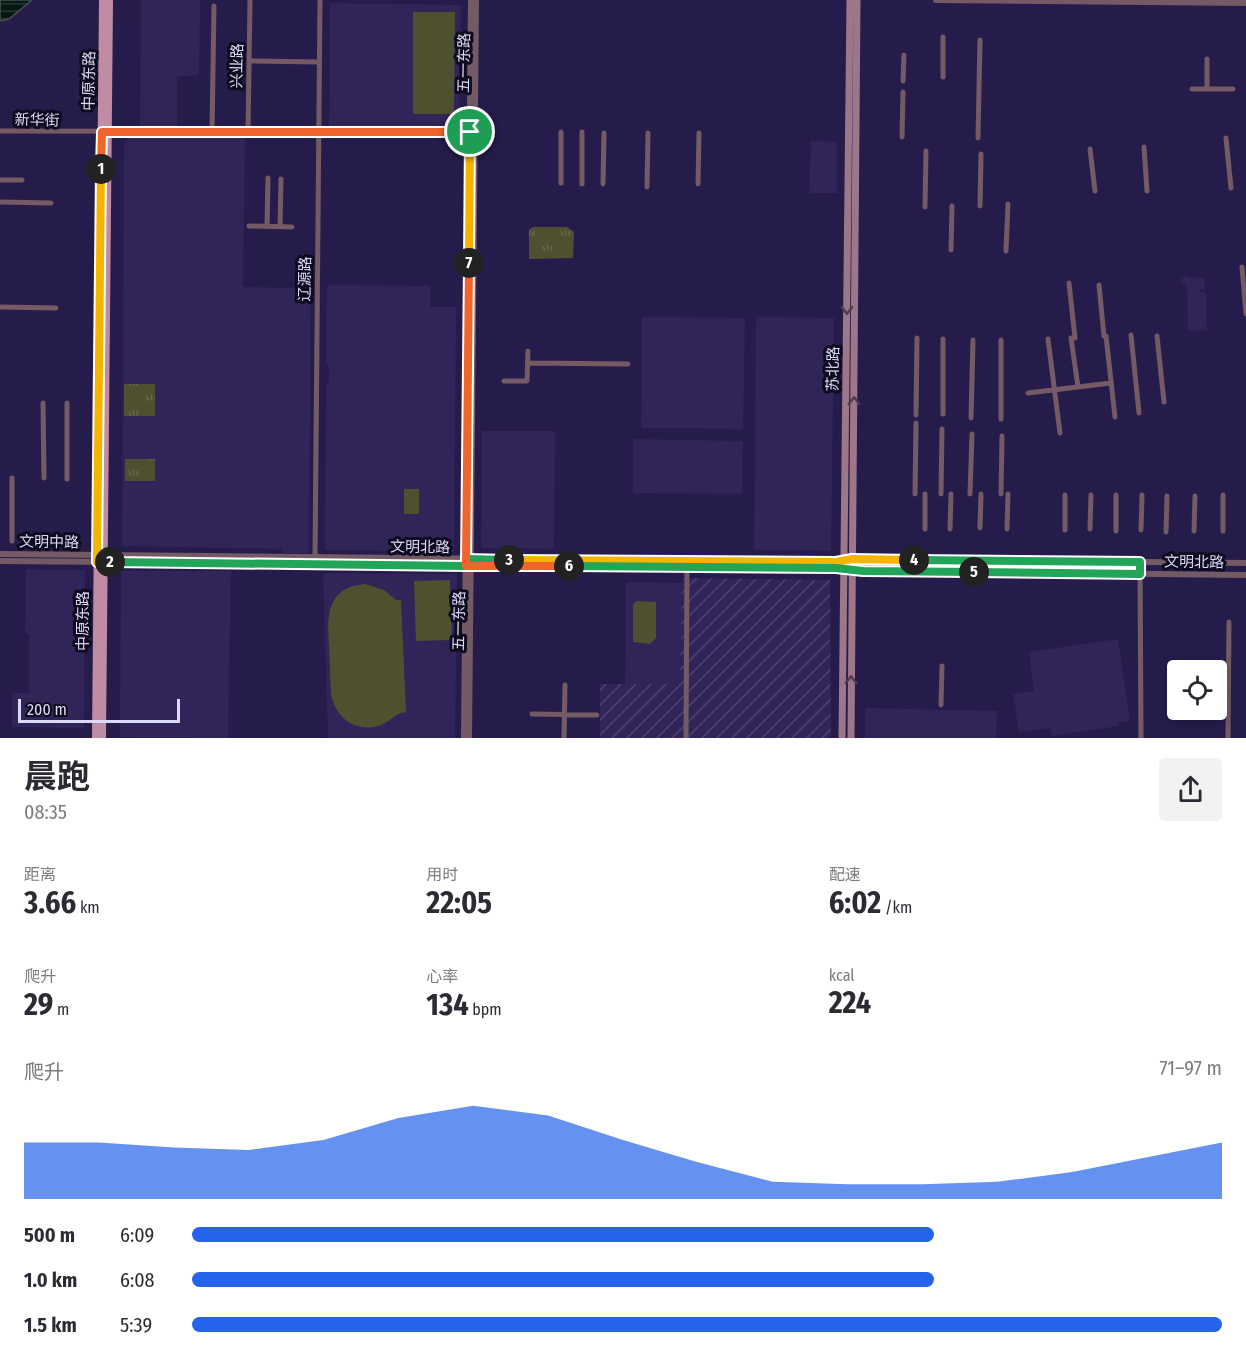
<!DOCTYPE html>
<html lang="zh">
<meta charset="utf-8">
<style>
body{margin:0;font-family:"Fira Sans Condensed","Noto Sans SC",sans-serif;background:#f2f2f3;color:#2b2b33;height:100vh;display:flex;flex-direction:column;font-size:22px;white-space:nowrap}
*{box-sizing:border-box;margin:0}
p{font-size:20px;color:#7c7c81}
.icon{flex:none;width:33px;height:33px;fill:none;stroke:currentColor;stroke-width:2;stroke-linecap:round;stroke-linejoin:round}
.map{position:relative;height:738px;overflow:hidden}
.panel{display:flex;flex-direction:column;background:#fff;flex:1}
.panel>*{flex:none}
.buttons{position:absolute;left:1167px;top:660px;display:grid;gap:12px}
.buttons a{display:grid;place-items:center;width:60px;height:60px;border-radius:6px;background:#fff;box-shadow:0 3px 9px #0003;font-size:30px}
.scale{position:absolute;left:18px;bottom:15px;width:162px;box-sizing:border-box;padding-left:6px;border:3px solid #dcd9f8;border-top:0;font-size:16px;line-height:21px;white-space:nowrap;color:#dcd9f8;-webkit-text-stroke:4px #0f0b1f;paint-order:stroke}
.pin{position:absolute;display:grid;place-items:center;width:51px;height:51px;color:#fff;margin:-26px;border:3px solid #fff;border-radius:50%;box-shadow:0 2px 6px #0007}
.km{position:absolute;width:30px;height:30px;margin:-15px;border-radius:50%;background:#222;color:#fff;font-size:16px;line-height:30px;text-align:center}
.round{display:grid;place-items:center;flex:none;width:63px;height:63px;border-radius:6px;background:#f2f2f3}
.headline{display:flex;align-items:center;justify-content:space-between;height:102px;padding:0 24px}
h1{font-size:33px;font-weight:700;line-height:45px}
.figures{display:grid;grid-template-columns:repeat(3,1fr);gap:9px;height:102px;padding:6px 24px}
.figures div{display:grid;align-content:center}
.figures b{font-size:30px;font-weight:700}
.figures small{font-size:16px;font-weight:400}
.figures p{font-size:16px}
.chart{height:168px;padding:12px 24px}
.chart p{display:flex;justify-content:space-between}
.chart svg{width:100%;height:108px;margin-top:6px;fill:#2563eb;opacity:.7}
ul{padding:0 24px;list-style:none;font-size:20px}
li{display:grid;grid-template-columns:96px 72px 1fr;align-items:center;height:45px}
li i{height:15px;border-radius:8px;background:#2563eb}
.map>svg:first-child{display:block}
.built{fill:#302459}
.industrial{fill:url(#industrial-furrows)}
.grass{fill:url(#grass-tufts)}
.green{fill:#4f502f}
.water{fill:url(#water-rules);stroke:#445256;stroke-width:1.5}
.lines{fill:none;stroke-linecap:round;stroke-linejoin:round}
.minor{stroke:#735a65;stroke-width:5}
.tertiary{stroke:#735a65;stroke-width:6}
.secondary{stroke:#9e7689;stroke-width:7}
.primary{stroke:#c08ca4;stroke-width:8}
.oneway{stroke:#4f3b4f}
.split-1-casing{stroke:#fff;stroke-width:12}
.split-2-casing{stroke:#fff;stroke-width:12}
.split-3-casing{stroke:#fff;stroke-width:12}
.split-4-casing{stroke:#fff;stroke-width:12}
.split-5-casing{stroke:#fff;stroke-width:12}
.split-6-casing{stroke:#fff;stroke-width:12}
.split-7-casing{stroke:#fff;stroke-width:12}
.split-8-casing{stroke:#fff;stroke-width:12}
.split-1{stroke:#f0652b;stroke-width:8}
.split-2{stroke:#f5b400;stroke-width:8}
.split-3{stroke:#22a559;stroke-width:8}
.split-4{stroke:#f5b400;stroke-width:8}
.split-5{stroke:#22a559;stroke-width:8}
.split-6{stroke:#22a559;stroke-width:8}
.split-7{stroke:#f0652b;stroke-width:8}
.split-8{stroke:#f5b400;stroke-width:8}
.labels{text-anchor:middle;stroke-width:6;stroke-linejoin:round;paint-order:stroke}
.street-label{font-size:15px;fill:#dcd9f8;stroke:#0f0b1f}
</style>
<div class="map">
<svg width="1246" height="738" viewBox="0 0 1246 738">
<defs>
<pattern id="industrial-furrows" width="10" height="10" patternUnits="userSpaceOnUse" patternTransform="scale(1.5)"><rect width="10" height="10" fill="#302459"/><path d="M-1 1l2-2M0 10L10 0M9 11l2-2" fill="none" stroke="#4d4372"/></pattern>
<pattern id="grass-tufts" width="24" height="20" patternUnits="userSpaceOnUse" patternTransform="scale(1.5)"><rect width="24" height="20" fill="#4f502f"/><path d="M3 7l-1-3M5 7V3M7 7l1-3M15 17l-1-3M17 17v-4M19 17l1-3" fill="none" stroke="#68694e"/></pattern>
<pattern id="water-rules" width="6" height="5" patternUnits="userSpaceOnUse" patternTransform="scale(1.5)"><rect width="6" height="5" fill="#031811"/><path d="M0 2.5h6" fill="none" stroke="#273934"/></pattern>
</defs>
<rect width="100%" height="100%" fill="#261c4b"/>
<!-- built -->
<path class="built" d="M141,0h59l-1,75 -22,2v50h-37z
M330,3l131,2 -2,122 -130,-1z
M129,137l116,1 -2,149 68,1 -2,265h-26l-1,-4 -160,-3 2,-402z
M811,141l26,1v51h-28z
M1185,276l4,2 15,-1 1,12h-5v3l6,1 1,37 -19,1 -1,-46 -5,-2 -1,-3z
M327,285l103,1v21h26l-2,245 -129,-2 1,-166 3,-3v-15l-3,-3z
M642,317l103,1 -2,111 -102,-1z
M756,317l78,1 -3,233 -77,-1z
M482,431h73l-1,118 -73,-1z
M633,439l110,2 -1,53 -109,-1z
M26,569l59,1 -1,158 -72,-1v-34h17v-59h-4z
M121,571h110l-3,167 -108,-1z
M323,573l134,1 -2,164h-127z
M626,582l56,1 -2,101h-55z
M1118,639l12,82 -12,1 1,4 -67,10 -2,-8 -31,4 -6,-38 21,-3 -5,-39z
M865,708l132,3 -1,27h-131z"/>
<!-- industrial -->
<path class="industrial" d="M682,578l148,2 1,158h-231v-54h80z"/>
<!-- grass -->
<path class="grass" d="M533,227h34l7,5 -1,26 -44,1v-29z
M124,384h31v32h-31z
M125,459h30v22h-30z"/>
<!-- green -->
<path class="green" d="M413,12h42l-1,102h-41z
M404,489h15v25h-15z
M450,580l2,60 -36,1 -2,-60z
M365,584l19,6 12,10h5l5,112c-11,1 -15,9 -25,13 -24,9 -46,-7 -50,-31 -1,-16 -1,-31 -2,-47 -2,-30 -3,-60 36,-63z
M637,601l19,1v36l-6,6 -17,-2v-37z"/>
<!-- water -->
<path class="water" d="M0,0h32l-23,19 -9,2z"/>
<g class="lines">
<!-- minor -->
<path class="minor" d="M943,37v40
M1207,59v30
M249,61l70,1
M903,81l1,-26
M1192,89h41
M0,131l470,1
M212,132l2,-126
M248,132l2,-132
M902,137l1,-45
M978,138l2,-98
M1226,138l5,50
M1144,147l3,44
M1090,149l5,42
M0,180h22
M561,183v-51
M582,184v-52
M603,184l1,-51
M698,184l1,-51
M647,187l1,-54
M0,202l51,1
M980,206l1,-52
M925,207l1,-56
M249,226l43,1
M267,227l1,-49
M280,227l1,-48
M951,250l1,-44
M1006,251l2,-47
M1242,267l4,47
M1069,283l6,55
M1099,285l5,51
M0,307l56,1
M1131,335l8,78
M1106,336l9,81
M1157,336l7,66
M1071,338l7,49
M943,339v75
M1048,339l12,94
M528,363l100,1
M504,381h23l1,-30
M1028,393l83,-10
M43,403l1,75
M67,403v76
M916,415l1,-77
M971,418l2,-78
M1001,419v-79
M915,494l1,-71
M941,494l1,-65
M970,494l2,-60
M1001,494l1,-58
M980,528l1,-34
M925,529v-35
M950,529l1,-35
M1007,529l1,-35
M1090,529l1,-34
M1065,530v-35
M1141,530l1,-35
M1116,531v-36
M1194,531l1,-35
M1223,531v-36
M1166,532l1,-36
M12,541v-63
M315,558l5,-558
M1140,562l1,176
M1173,682h5
M1216,682h12
M941,705l1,-39
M532,714l65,1
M564,738l1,-53
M686,738l1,-171
M1228,738l1,-116"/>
<!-- tertiary -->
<path class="tertiary" d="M936,0l310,3
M0,554l836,8 16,-3 394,4
M0,561l835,7 28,3 383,4
M464,738l7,-738
M469,738l7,-738"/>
<!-- secondary -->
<path class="secondary" d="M842,738l8,-738
M851,738l6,-738"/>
<!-- primary -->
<path class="primary" d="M96,738l7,-738
M102,738l7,-738"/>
</g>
<!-- one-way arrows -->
<defs><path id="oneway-chevron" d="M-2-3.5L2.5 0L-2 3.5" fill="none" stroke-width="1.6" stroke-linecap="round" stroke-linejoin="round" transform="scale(1.5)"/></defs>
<g class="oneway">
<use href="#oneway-chevron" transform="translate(847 310) rotate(91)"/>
<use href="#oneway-chevron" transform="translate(854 401) rotate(-89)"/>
<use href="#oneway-chevron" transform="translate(851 680) rotate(-90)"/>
</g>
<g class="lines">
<!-- split-1 casing -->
<g class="split-1-casing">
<path id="split-1" d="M101,169l1,-37h368"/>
</g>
<!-- split-2 casing -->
<g class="split-2-casing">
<path id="split-2" d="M101,169l-4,393h13"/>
</g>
<!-- split-3 casing -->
<g class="split-3-casing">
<path id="split-3" d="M110,562l356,4v-7l43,1"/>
</g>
<!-- split-4 casing -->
<g class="split-4-casing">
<path id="split-4" d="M509,560l327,2 16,-3 62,1"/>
</g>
<!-- split-5 casing -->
<g class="split-5-casing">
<path id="split-5" d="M914,560l226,2v12l-166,-2"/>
</g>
<!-- split-6 casing -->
<g class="split-6-casing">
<path id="split-6" d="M569,566l267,2 27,3 111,1"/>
</g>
<!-- split-7 casing -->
<g class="split-7-casing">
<path id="split-7" d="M469,263l-3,303h103"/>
</g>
<!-- split-8 casing -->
<g class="split-8-casing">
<path id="split-8" d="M469,263l1,-131"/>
</g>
<!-- split-1 -->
<use href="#split-1" class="split-1"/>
<!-- split-2 -->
<use href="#split-2" class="split-2"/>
<!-- split-3 -->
<use href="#split-3" class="split-3"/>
<!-- split-4 -->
<use href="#split-4" class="split-4"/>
<!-- split-5 -->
<use href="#split-5" class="split-5"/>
<!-- split-6 -->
<use href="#split-6" class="split-6"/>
<!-- split-7 -->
<use href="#split-7" class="split-7"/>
<!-- split-8 -->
<use href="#split-8" class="split-8"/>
</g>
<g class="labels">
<!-- street labels -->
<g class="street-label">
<text transform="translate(464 63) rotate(-89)" y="5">五一东路</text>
<text transform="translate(237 66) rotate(-89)" y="5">兴业路</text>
<text transform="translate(89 81) rotate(-89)" y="5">中原东路</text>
<text transform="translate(37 120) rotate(1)" y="5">新华街</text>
<text transform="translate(305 279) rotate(-89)" y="5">辽源路</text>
<text transform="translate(833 369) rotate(-89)" y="5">苏北路</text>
<text transform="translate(49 542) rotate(1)" y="5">文明中路</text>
<text transform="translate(420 547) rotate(1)" y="5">文明北路</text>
<text transform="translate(1194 562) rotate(1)" y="5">文明北路</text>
<text transform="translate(83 621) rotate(-90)" y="5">中原东路</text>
<text transform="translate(459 621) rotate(-89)" y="5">五一东路</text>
</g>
</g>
</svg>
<div class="buttons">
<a><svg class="icon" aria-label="locate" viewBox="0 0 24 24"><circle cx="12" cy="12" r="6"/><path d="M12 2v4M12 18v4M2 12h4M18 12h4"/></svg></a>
</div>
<div class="scale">200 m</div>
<div class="pin" style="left:470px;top:132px;background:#1e9e55"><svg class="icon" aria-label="arrive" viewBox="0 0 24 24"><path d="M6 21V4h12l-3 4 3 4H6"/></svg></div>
<b class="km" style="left:101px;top:169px">1</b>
<b class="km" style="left:110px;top:562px">2</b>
<b class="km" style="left:509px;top:560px">3</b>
<b class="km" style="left:914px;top:560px">4</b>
<b class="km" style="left:974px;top:572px">5</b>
<b class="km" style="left:569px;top:566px">6</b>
<b class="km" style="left:469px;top:263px">7</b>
</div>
<section class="panel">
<div class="headline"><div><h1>晨跑</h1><p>08:35</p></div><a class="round"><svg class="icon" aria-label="share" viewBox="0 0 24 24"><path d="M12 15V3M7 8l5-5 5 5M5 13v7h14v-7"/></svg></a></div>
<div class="figures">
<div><p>距离</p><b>3.66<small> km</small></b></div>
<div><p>用时</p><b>22:05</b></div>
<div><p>配速</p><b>6:02<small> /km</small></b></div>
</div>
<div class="figures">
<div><p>爬升</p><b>29<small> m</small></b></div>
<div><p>心率</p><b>134<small> bpm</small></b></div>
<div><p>kcal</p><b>224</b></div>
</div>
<div class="chart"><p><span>爬升</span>71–97 m</p>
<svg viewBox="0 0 160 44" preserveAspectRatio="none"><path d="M0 44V21L10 21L20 23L30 24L40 20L50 11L60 6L70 10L80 20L90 29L100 37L110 38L120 38L130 37L140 33L150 27L160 21V44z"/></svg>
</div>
<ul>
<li><b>500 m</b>6:09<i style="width:72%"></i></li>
<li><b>1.0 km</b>6:08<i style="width:72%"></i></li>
<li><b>1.5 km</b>5:39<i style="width:100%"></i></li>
</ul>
</section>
